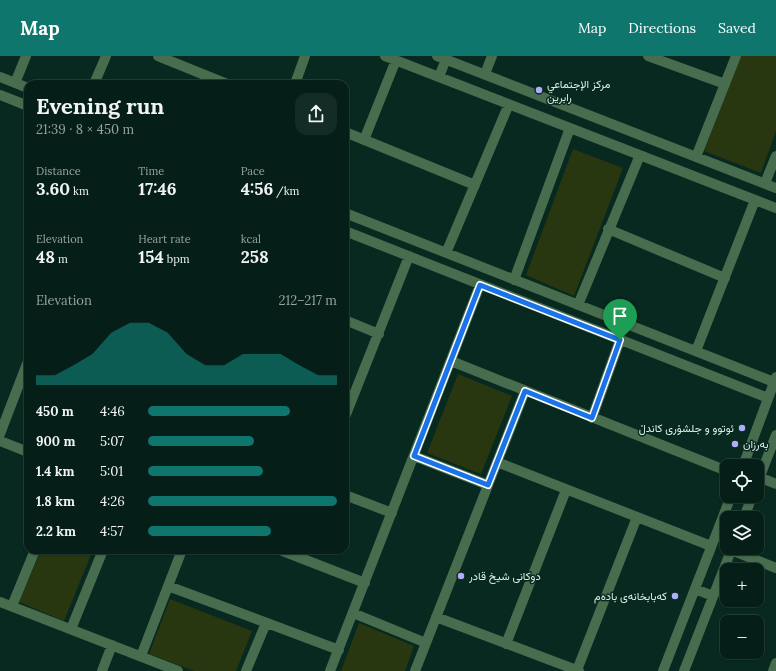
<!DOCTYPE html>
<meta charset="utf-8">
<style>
body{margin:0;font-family:Lora,Vazirmatn,serif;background:#132c25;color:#f1f3f6;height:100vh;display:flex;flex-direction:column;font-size:15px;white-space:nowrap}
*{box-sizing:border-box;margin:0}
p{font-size:13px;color:#97a2a2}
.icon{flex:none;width:22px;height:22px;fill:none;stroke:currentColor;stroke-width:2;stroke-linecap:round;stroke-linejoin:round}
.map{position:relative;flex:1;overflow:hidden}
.panel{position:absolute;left:24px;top:24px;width:325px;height:474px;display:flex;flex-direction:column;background:#051f18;border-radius:12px;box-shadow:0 1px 3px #0004,0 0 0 1px #263d37}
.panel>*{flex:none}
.buttons{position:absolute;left:720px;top:403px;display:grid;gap:8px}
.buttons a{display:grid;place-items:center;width:44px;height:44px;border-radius:8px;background:#051f18;box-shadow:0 1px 3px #0004,0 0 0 1px #263d37;font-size:20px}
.pin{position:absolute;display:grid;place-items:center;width:34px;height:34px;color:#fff;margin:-41px -17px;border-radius:50% 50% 50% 0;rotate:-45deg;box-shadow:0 0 4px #0007}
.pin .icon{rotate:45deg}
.round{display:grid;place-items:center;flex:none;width:42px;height:42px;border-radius:12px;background:#132c25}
.overview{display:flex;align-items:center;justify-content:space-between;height:68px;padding:0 12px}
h1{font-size:22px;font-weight:800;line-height:30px}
.stats{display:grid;grid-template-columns:repeat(3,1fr);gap:6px;height:68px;padding:4px 12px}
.stats div{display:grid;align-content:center}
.stats b{font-size:17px;font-weight:800}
.stats small{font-size:11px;font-weight:400}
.stats p{font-size:11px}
.chart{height:112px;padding:8px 12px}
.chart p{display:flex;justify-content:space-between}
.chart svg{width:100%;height:72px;margin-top:4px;fill:#0f766e;opacity:.7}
ul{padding:0 12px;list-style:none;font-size:13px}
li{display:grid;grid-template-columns:64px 48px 1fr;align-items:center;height:30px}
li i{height:10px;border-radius:5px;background:#0f766e}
header{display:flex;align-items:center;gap:24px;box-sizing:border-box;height:56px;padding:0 20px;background:#0f766e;color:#fff}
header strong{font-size:19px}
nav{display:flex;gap:22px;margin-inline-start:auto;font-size:14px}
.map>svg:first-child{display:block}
.green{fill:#28370f}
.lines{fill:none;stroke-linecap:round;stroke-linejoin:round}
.minor{stroke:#476d4e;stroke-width:10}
.route-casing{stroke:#fff;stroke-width:8}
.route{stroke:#1a73e8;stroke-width:5}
.poi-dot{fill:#b1adfa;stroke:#072920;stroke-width:1.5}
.labels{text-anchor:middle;stroke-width:3;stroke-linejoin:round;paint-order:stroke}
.poi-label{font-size:11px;fill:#dceee8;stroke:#072920;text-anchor:start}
</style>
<header>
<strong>Map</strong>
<nav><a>Map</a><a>Directions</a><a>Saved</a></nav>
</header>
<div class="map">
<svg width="776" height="615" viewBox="0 0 776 615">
<rect width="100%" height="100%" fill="#072920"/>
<!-- green -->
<path class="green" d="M741,0h35v75l-15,42 -57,-22z
M573,93l50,19 -49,128 -48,-21z
M458,318l54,22 -31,78 -54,-21z
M41,494h52l-29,71 -45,-19z
M170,543l82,32 -16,40h-42l-45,-17z
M359,567l55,23 -9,25h-64z"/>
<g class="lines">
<!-- minor -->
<path class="minor" d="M158,0l69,28
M385,0l391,152
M437,0l339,132
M648,0l77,28
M485,18l7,-18
M0,21l28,11
M439,21l7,-18
M15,27l11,-27
M94,28l12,-28
M295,28l10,-28
M0,39l28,11
M345,76l130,53
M364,84l32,-80
M696,101l40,-101
M765,127l11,-27
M345,157l429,169
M608,173l117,49
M345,175l423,167
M446,197l63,-149
M514,224l56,-152
M578,249l62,-150
M345,264l34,14
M696,295l59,-151
M451,305l276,110
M345,361l64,-161
M592,362l28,-78
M0,378l28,-73
M0,385l28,11
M414,400l74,29
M497,406l214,84
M743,410l33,-89
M759,421l17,7
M757,428l19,-49
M345,439l47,18
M744,462l8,-22
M280,494l85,33
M731,494l45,18
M168,530l171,64
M695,533l18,7
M0,546l178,69
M12,550l23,-56
M353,557l73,30
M436,561l143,54
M71,573l32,-79
M506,588l60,-154
M141,600l41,-106
M577,614l60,-153
M102,615l10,-26
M246,615l20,-48
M330,615l150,-386
M415,615l110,-280
M663,615l68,-175
M684,615l48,-123
M773,615l3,-8"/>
</g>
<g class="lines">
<!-- route casing -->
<g class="route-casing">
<path id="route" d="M480,229l140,55 -28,78 -67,-27 -37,94 -74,-29z"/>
</g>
<!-- route -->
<use href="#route" class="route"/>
</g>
<!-- markers -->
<g class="poi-dot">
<circle cx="539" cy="34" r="4"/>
<circle cx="742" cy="372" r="4"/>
<circle cx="735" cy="388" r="4"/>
<circle cx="461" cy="520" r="4"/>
<circle cx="675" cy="540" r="4"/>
</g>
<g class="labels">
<!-- poi labels -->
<g class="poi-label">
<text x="547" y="32">مركز الإجتماعي<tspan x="547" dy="13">رابرين</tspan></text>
<text x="734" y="376" text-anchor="end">ئوتوو و جلشۆری کاندڵ</text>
<text x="743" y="392">بەرزان</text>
<text x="469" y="524">دوکانی شیخ قادر</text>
<text x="667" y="544" text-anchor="end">کەبابخانەی بادەم</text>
</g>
</g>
</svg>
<div class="buttons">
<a><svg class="icon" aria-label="locate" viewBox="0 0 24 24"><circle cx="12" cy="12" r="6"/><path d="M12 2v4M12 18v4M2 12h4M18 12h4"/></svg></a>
<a><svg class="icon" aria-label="layers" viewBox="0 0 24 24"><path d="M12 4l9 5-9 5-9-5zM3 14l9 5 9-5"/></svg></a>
<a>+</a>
<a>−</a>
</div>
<div class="pin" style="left:620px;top:284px;background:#1e9e55"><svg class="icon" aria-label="arrive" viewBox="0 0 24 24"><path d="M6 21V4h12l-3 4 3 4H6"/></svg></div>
<section class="panel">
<div class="overview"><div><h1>Evening run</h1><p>21:39 · 8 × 450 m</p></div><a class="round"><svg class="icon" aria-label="share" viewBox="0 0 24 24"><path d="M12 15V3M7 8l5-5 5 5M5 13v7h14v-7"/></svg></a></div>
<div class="stats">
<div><p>Distance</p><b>3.60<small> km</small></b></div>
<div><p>Time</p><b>17:46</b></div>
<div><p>Pace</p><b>4:56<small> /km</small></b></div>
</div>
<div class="stats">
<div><p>Elevation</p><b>48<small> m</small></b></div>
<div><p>Heart rate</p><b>154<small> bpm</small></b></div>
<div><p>kcal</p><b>258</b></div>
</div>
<div class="chart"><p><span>Elevation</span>212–217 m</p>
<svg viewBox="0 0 160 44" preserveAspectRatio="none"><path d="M0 44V38L10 38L20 32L30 25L40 12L50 6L60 6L70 12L80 25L90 32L100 32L110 25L120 25L130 25L140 32L150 38L160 38V44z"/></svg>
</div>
<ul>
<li><b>450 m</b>4:46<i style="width:75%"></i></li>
<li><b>900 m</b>5:07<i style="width:56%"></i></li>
<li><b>1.4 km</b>5:01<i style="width:61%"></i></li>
<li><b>1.8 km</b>4:26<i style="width:100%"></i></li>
<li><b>2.2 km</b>4:57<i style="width:65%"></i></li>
</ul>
</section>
</div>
